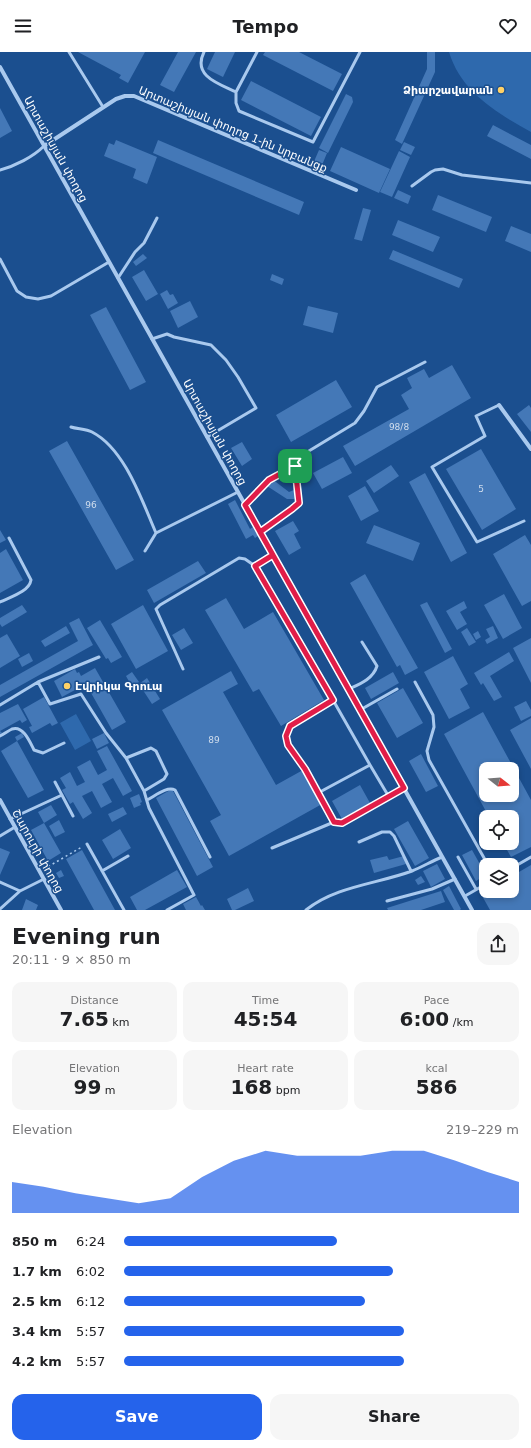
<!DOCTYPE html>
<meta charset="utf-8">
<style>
body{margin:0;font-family:"DejaVu Sans","Noto Sans Armenian",sans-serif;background:#f6f6f6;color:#202124;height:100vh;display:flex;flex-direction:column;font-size:15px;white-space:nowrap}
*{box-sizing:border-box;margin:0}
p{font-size:13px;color:#757577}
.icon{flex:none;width:22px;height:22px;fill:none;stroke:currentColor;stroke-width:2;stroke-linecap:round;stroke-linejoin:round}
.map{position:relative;height:858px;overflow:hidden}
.side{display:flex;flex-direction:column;background:#fff;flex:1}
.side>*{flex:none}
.needle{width:26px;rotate:107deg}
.buttons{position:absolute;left:479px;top:710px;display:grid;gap:8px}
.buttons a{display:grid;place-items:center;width:40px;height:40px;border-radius:8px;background:#fff;box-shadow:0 2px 6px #0003;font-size:20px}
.pin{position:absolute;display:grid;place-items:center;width:34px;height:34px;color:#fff;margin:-17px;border-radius:8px;box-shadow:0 2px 6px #0006}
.round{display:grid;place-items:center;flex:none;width:42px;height:42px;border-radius:12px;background:#f6f6f6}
.headline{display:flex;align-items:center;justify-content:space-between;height:68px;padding:0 12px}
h1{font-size:22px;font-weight:700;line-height:30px}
.figures{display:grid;grid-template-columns:repeat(3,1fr);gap:6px;height:68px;padding:4px 12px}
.figures div{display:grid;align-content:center;border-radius:10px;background:#f6f6f6;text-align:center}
.figures b{font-size:20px;font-weight:700}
.figures small{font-size:11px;font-weight:400}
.figures p{font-size:11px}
.chart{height:112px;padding:8px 12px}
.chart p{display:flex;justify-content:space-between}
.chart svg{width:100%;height:72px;margin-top:4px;fill:#2563eb;opacity:.7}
.button{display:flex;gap:8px;margin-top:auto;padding:8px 12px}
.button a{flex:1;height:46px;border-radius:12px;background:#2563eb;color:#fff;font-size:16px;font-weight:700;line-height:46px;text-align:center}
.button a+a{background:#f6f6f6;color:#202124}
ul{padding:0 12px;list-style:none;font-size:13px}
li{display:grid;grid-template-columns:64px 48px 1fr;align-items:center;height:30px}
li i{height:10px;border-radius:5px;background:#2563eb}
header{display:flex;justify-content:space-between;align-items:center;height:52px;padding:0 12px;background:#fff;font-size:18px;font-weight:700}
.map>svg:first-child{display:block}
.green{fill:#2e69ad}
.building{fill:#4478b7;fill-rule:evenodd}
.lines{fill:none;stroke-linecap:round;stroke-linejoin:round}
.path{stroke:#a9c9ee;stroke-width:1.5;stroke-dasharray:2 3;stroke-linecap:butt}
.lane{stroke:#a9c9ee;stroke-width:3}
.street{stroke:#a9c9ee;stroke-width:4}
.route-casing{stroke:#fff;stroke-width:8}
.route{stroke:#e11d48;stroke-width:5}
.poi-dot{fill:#ffd166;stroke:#1b4f8f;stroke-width:1.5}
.labels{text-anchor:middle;stroke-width:3;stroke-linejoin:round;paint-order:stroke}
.number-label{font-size:9px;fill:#d0dded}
.poi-label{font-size:11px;font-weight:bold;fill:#fff;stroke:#1b4f8f;text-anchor:end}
.street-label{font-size:11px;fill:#fff;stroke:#1b4f8f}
</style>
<header><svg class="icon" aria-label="menu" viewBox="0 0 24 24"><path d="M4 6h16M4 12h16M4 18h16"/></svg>Tempo<svg class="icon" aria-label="heart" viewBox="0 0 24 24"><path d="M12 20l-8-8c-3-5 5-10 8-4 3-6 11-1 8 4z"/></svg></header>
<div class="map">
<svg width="531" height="858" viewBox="0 0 531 858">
<rect width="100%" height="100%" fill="#1b4f8f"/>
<!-- green -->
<path class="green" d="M449,0h82v80c-34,-19 -70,-40 -82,-80z
M76,662l15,27 -16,9 -15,-27z"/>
<!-- building -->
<path class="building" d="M78,0h67l-17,31 -9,-5 2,-3z
M178,0h18l-22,40 -14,-7z
M215,0h20l-12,25 -16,-8z
M265,0h34l43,22 -9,17 -70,-36z
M427,0h8v20l-33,72 -7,-4 32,-71z
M251,29l70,36 -10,19 -70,-36z
M346,42l6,3 1,5 -25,51 -9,-5z
M0,56l12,23 -12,7z
M493,73l38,20v14l-44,-23z
M116,88l41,17 -10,27 -14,-6 3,-9 -32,-13 5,-13 5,2z
M158,88l146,62 -5,13 -146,-62z
M404,90l11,5 -4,8 -11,-5z
M341,95l49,22 -11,24 -49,-22z
M319,98l8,3 -7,17 -8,-4z
M399,99l11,6 -18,40 -12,-5z
M398,138l13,6 -3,8 -14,-6z
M438,143l54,22 -6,15 -54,-22z
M363,156l8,2 -9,31 -8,-2z
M398,168l42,17 -7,15 -41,-17z
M511,174l20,8v18l-26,-11z
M393,198l70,29 -4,9 -70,-29z
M143,202l4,4 -11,8 -3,-4z
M144,218l14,24 -12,7 -14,-24z
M272,222l12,5 -2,6 -12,-5z
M167,238l3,5 3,-1 5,9 -10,6 -8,-15z
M190,249l8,16 -20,11 -8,-17z
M308,254l30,7 -5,20 -30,-8z
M106,255l40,75 -16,8 -40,-75z
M452,313l19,33 -116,68 -12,-20 66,-37 -8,-14 11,-7 -5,-10 17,-9 5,9z
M336,328l16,27 -61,35 -15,-27z
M529,353l2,3v24l-14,-18z
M67,389l67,119 -18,10 -67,-119z
M242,390l10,17 -10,7 -11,-18z
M481,397l35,60 -34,21 -36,-61z
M343,405l9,16 -30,16 -9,-16z
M391,413l8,11 -25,17 -8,-12z
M425,421l42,80 -16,9 -42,-80z
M272,427l17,13 5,-2 3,7 -3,2h-7l-20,-13z
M365,434l14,25 -18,10 -13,-25z
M235,448l15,29 3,-2 5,9 -3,2 -2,-3 -7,4 -18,-35z
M293,469l6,10 -5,3 7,14 -12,7 -14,-24z
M374,473l46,18 -7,18 -47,-18z
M0,478l6,10 -6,3z
M525,483l6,10v56l-9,5 -29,-52z
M6,497l17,31 -23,13v-40z
M198,509l8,12 -52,30 -7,-13z
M365,522l53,94 -13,7 -5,-10 -3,2 -47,-84z
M504,542l18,34 -19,11 -19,-34z
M226,546l18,31 29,-17 51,88 -43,26 -22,-37 -6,3 -48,-82z
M464,549l3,7 -7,4 7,12 -10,6 -11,-19z
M427,550l25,47 -7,4 -25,-48z
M22,553l5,7 -25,15 -2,-3v-6z
M143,553l25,46 -32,18 -25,-45z
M79,566l14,27 -93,52v-12l78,-44 -9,-18z
M100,568l22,37 -11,6 -3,-5 -2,1 -19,-31z
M66,574l4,7 -25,14 -4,-6z
M493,574l5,12 -11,6 -2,-4 5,-3 -4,-8z
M184,576l9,15 -12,7 -9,-15z
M467,576l9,14 -7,4 -8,-14z
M478,579l3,6 -5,3 -3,-6z
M7,582l13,22 -20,12v-30z
M531,586v45l-18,-35z
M509,600l5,9 -24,15 12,21 -8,4 -11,-18 -2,2 -7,-12z
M29,601l4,8 -11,6 -4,-8z
M453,604l15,28 -8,5 10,19 -21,11 -25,-47z
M95,616l31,54 -14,8 -26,-46 -24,13 -8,-16 21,-12 2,4 2,-1 2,4z
M231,619l7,13 -15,8 53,93 27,-15 19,34 -93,52 -19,-35 11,-6 -59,-105z
M132,620l7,10 -7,5 -6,-11z
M393,620l6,11 -28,16 -6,-11z
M147,626l13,21 -8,5 -13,-20z
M403,636l20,35 -26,15 -20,-35z
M44,645l14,26 -6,3 -2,-3 -18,10 -3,-6 3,-1 -9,-17z
M526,649l5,9v6l-10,5 -7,-14z
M18,652l9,16 -5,3 -2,-3 -20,11 2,2 -2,1v-21z
M483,660l48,88v47l-20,10 -8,-14h9v-26h-23l-45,-83zM486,717h26v26h-26z
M531,666v51l-21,-39z
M22,681l2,4 -7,4 -2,-4z
M104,681l5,10 -12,6 -5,-10z
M17,689l27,49 -16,8 -27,-47z
M107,694l25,45 -9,5 -10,-18 -11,6 10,18 -11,6 -9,-17 -10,5 10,17 -9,6 -10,-17 -3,2 -8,-14 4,-2 -6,-10 10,-6 7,14 8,-4 -8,-15 13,-7 8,15 9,-5 -10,-19z
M421,702l17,32 -12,6 -17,-31z
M360,733l10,18 -28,16 -10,-18z
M172,737l41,78 -16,9 -41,-78z
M139,742l3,8 -2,1 1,2 -7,3 -4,-10z
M51,753l6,10 -13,8 -6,-11z
M123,755l4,7 -15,8 -4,-8z
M59,768l6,12 -10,5 -6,-11z
M408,769l21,37 -14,8 -21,-37z
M44,771l17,30 -13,8 -17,-31z
M120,777l11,19 -18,11 -11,-19z
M0,796l10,4 -10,23z
M82,798l33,60h-21l-28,-51z
M472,798l14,25 -10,6 -14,-26z
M387,804l2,4 15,-4 2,8 -32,9 -4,-13z
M437,812l8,15 -14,8 -8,-16z
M531,813v45h-41l-9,-16 4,-3h27v-15z
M61,818l3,6 -5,2 -3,-5z
M177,818l10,17 -42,23h-8l-7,-13z
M421,824l4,6 -7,3 -3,-5z
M449,834l12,23 -1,1h-6l-11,-20z
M248,836l6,13 -19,9h-3l-5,-11z
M441,839l4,11 -24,8h-33l-1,-2z
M196,845l5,9 1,-1 3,5h-19l-3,-6z
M26,847l12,6 -2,5h-14z"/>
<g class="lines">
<!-- path -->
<path class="path" d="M44,817l38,-22"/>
<!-- lane -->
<path class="lane" d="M69,0l34,55
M204,0c-12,24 15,32 32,40
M257,0l-21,40v11l3,8 74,31 47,-90
M0,118c15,-4 33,-13 44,-24
M412,134l19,-14 4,-2 8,-1 19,6 69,8
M0,207l17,32 9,6 12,2 13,-3 58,-34
M118,226l17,-26 9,-9 13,-25
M152,287l15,-5 7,3 37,8 15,15 12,17 18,31 -49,29
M499,353l-23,11 9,20 -53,31 45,75 47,-21
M71,375c6,2 15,2 21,5 33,17 50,69 64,101
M245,453l24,-25 26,-14
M260,480l32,-23 7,-6 -4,-37 4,-9 56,-34 9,-12 13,-24 48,-25
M145,499l11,-18 82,-41
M255,514l18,-11
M0,550c10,-5 29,-10 31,-22l-22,-42
M183,617l-27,-60 4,-4 79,-47 6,1 10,7 78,134 -43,26 -4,10 2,9 17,24 29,53 3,1h5l62,-35
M38,630l12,22 31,-10 25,39 20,25 18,33 5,17 45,87 -27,15
M415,630l18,33 1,12 -7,24 2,9 59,105
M349,637c11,-5 24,-10 28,-23l-15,-24
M0,653l38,-23 61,-25
M360,658l37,-21
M0,684c4,-2 8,-5 12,-7 11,-4 18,13 22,21l9,3 21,-10
M126,706l25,-10 5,3 11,23 -3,5 -20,12
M370,713l19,32
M55,730l18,34
M318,741l52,-28 -37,-65
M147,748c8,-4 20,-14 28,-10l35,67
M10,767l52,-24
M0,784l15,-9
M359,790l23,-10h8l4,4 17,35
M87,792l37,66
M272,796l62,-26
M458,805l18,32
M512,816l19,-11
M102,819l26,-15
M0,830l20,9
M465,844l21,-12
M387,849l45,-12 23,-10
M0,857l20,-18 24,-12
M306,858c30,-24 71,-26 106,-39 10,-4 20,-10 30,-14"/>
<!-- street -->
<path class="street" d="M0,15l472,843
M44,94l72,-47 9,-3h9l222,94
M499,353l32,44
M0,748l61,110"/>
</g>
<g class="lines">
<!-- route casing -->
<g class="route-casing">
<path id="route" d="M295,414l-26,14 -24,25 28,50 -18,11 78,134 -43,26 -4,10 2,9 17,24 29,53 8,1 62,-35 -55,-98 -89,-158 32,-23 7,-6 -4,-37"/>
</g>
<!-- route -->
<use href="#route" class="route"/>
</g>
<!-- markers -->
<g class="poi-dot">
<circle cx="501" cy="38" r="4"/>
<circle cx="67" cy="634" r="4"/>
</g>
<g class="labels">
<!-- number labels -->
<g class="number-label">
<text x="399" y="378">98/8</text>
<text x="481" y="440">5</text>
<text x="91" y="456">96</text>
<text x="214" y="691">89</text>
</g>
<!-- poi labels -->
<g class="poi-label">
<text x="493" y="42">Ձիարշավարան</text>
<text x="75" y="638" text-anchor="start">Էվրիկա Գրուպ</text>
</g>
<!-- street labels -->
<g class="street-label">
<text transform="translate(233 77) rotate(23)" y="4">Արտաշիսյան փողոց 1-ին նրբանցք</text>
<text transform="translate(56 97) rotate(61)" y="4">Արտաշիսյան փողոց</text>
<text transform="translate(215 380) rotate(61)" y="4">Արտաշիսյան փողոց</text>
<text transform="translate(38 799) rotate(61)" y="4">Շարուրի փողոց</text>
</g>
</g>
</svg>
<div class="buttons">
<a><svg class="needle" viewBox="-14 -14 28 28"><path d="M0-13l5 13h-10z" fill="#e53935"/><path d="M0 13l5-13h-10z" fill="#757577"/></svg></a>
<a><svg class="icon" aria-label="locate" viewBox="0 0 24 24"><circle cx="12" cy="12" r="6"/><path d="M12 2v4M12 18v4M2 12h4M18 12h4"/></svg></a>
<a><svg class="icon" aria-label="layers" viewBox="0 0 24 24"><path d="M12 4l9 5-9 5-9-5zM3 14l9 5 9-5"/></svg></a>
</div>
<div class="pin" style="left:295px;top:414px;background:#1e9e55"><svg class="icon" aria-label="arrive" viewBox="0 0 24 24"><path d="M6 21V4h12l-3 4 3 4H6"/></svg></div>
</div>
<section class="side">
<div class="headline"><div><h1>Evening run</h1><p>20:11 · 9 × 850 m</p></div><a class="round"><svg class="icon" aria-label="share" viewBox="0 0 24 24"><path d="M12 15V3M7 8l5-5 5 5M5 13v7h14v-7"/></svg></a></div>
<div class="figures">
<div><p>Distance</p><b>7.65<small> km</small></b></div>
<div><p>Time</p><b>45:54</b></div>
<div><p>Pace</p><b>6:00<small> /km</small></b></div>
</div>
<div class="figures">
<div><p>Elevation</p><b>99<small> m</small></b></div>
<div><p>Heart rate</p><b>168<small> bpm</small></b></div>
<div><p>kcal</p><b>586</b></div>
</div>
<div class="chart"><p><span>Elevation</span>219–229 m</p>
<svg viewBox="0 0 160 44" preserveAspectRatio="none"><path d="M0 44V25L10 28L20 32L30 35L40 38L50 35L60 22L70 12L80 6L90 9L100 9L110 9L120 6L130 6L140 12L150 19L160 25V44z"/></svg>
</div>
<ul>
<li><b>850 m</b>6:24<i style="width:54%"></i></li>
<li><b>1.7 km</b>6:02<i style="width:68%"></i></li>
<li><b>2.5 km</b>6:12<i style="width:61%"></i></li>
<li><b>3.4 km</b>5:57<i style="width:71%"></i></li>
<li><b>4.2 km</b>5:57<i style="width:71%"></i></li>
</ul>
<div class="button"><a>Save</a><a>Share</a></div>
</section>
